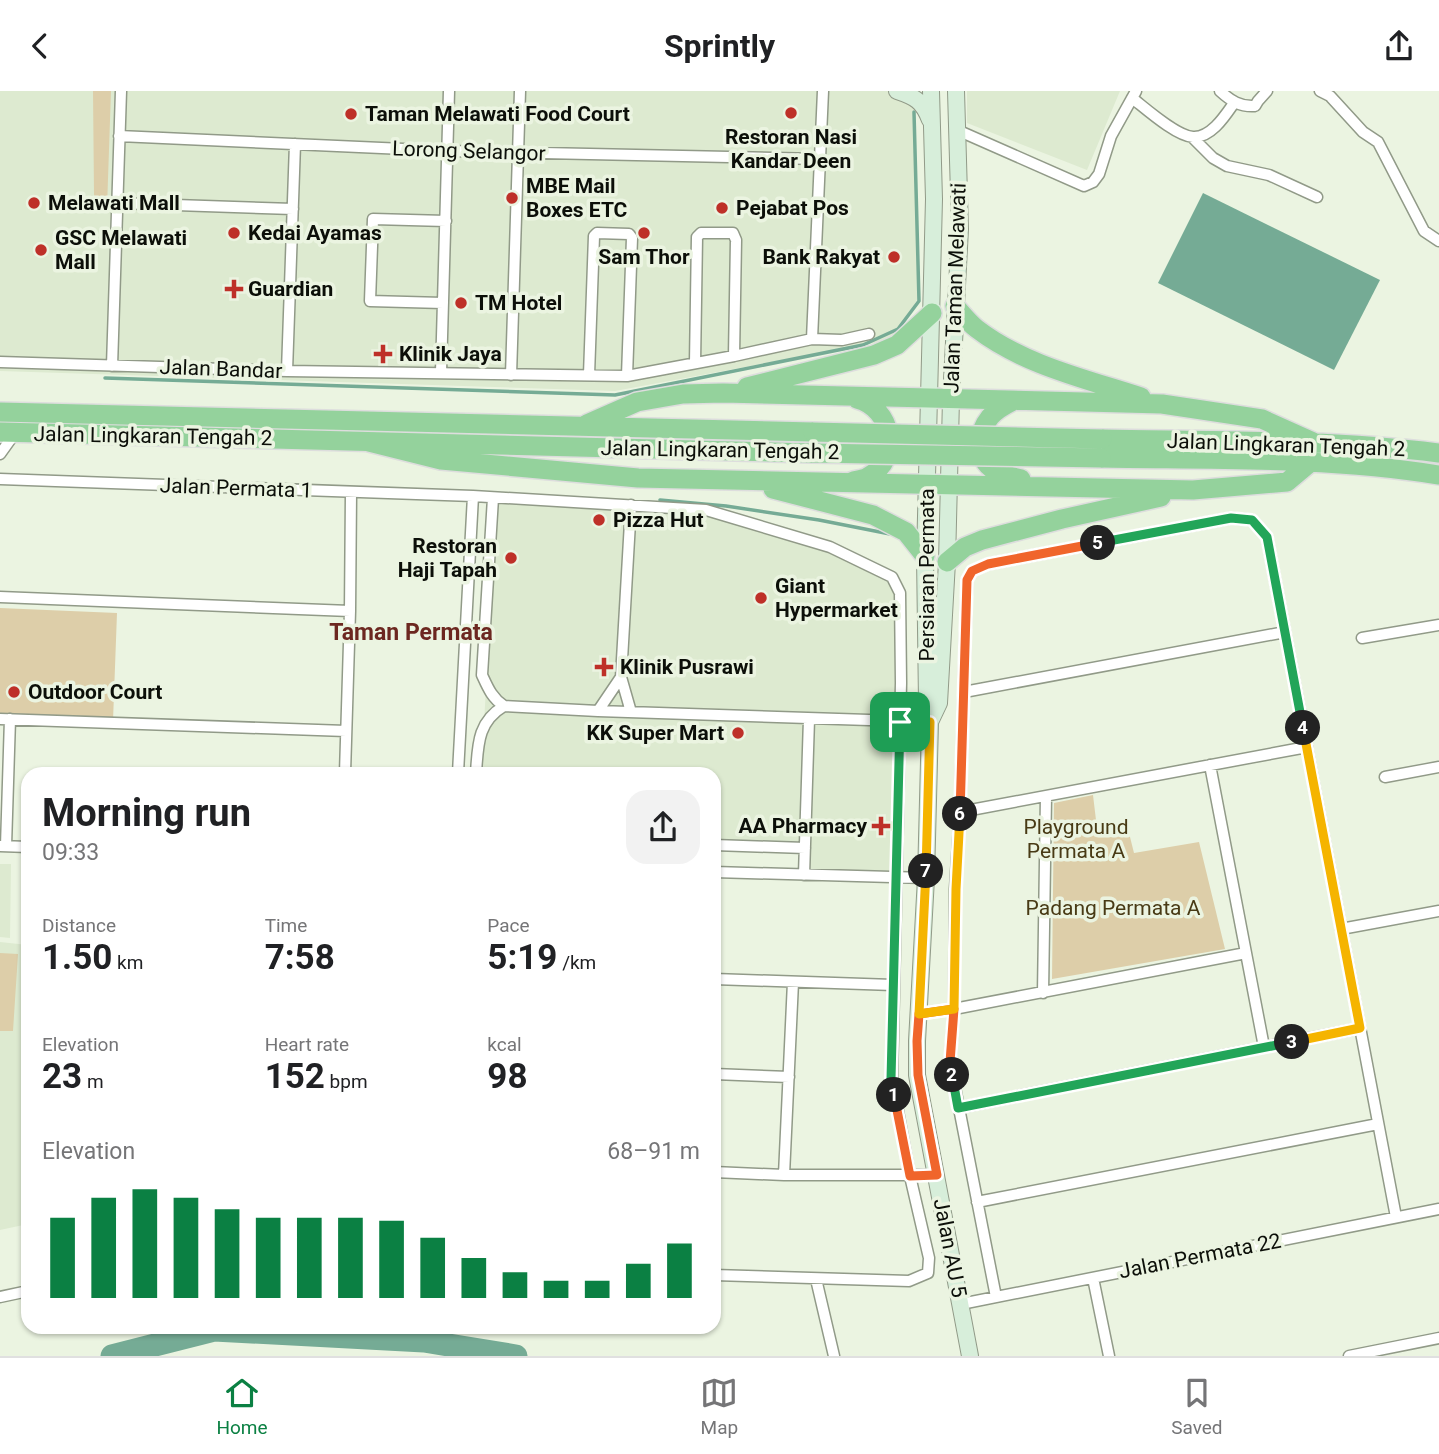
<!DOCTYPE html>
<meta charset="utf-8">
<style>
body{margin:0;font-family:Roboto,sans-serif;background:#f2f2f2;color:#202124;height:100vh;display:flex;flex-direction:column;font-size:26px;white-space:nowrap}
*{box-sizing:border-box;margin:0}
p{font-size:23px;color:#757577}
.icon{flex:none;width:38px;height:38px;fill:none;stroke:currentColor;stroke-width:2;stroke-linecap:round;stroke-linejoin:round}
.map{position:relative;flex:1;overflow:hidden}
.panel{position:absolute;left:21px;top:676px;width:700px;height:567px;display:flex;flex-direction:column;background:#fff;border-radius:21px;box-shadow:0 2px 5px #0004}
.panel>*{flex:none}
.pin{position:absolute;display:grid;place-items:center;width:60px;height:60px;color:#fff;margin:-30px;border-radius:14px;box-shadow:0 4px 10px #0006}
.km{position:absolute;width:35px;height:35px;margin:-18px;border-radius:50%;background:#222;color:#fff;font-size:19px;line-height:35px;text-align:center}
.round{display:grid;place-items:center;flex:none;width:74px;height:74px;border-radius:21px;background:#f2f2f2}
.headline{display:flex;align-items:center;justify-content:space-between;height:119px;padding:0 21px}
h1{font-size:38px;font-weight:700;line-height:52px}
.figures{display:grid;grid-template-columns:repeat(3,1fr);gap:10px;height:119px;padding:7px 21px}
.figures div{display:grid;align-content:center}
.figures b{font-size:35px;font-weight:700}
.figures small{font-size:19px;font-weight:400}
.figures p{font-size:19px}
.chart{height:196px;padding:14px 21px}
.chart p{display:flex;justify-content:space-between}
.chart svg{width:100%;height:126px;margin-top:7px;stroke:#0b8043;stroke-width:6}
header{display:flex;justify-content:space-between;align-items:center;height:91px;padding:0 21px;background:#fff;font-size:32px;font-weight:700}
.menu{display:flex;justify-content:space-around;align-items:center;height:98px;border-top:2px solid #e0e0e0;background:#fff;font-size:19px;color:#757577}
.menu a{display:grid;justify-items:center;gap:4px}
.menu .active{color:#0b8043}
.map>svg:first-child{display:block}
.built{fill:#ddead0}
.green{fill:#ddcea9}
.water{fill:#75ab95}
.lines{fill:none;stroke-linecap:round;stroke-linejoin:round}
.stream{stroke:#75ab95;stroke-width:3.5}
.river{stroke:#75ab95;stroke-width:23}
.minor-casing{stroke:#919a88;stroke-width:13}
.secondary-casing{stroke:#919a88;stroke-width:18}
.trunk-casing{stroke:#ddd;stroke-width:22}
.minor{stroke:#fff;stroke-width:10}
.secondary{stroke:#d7eeda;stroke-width:16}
.trunk{stroke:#94d29c;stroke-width:19}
.trunk-bridge-casing{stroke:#ddd;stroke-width:22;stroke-linecap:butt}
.trunk-bridge{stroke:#94d29c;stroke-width:19}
.split-1-casing{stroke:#fff;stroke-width:14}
.split-2-casing{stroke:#fff;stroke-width:14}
.split-3-casing{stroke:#fff;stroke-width:14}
.split-4-casing{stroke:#fff;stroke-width:14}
.split-5-casing{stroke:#fff;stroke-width:14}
.split-6-casing{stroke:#fff;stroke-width:14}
.split-7-casing{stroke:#fff;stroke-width:14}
.split-8-casing{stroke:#fff;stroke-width:14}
.split-1{stroke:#22a559;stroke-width:9}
.split-2{stroke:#f0652b;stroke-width:9}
.split-3{stroke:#22a559;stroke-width:9}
.split-4{stroke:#f5b400;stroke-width:9}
.split-5{stroke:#22a559;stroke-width:9}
.split-6{stroke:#f0652b;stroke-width:9}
.split-7{stroke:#f5b400;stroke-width:9}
.split-8{stroke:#f5b400;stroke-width:9}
.poi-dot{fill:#be3028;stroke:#ebf4e1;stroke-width:2.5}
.labels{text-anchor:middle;stroke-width:7;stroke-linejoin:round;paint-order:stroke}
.poi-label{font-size:21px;font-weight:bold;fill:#0c0f09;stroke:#ebf4e1;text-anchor:start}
.street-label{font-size:21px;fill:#0c0f09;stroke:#ebf4e1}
.park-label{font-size:21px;fill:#483a15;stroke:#ebf4e1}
.neighbourhood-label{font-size:23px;font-weight:bold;fill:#6c2720;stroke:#ebf4e1}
</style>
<header><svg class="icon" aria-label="back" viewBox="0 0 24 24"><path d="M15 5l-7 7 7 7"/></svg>Sprintly<svg class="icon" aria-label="share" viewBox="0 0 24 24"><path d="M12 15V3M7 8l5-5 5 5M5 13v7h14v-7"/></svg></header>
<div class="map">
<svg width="1439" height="1265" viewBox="0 0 1439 1265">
<rect width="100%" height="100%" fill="#ebf4e1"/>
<!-- built -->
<path class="built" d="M0,0h913l6,206 -28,43 -276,51 -615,-20z
M967,0h153l-33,79 -120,-47z
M497,412l209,12 121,36 62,30 6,15 -2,276 -83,-2v-27l-96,-3v-67h-233z
M0,773h11l-1,74 -10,-1z
M0,851l28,3v279l-28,6z"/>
<!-- green -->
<path class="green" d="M93,0h18l-4,117 -4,4 -8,-5 -1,-13z
M0,517l117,5 -4,108 -113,-4z
M1093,704l5,42 31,-4 5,20 65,-11 26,107 -173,30 2,-176z
M0,862l18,1 -5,77h-13z"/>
<!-- water -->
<path class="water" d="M1203,102l177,87 -46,90 -176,-87z"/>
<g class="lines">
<!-- stream -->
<path class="stream" d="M105,287l510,17 248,-50 35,-16 21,-28 -5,-189
M660,409l66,6 93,14 71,14"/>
<!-- river -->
<path class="river" d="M112,1265l102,-26 210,11 92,15"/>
<!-- minor casing -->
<g class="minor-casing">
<path id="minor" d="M1220,0c11,10 20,16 35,15l3,-5 9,-10
M1320,0l10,5 33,36 15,10 46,89 15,10
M1132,7c13,10 44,38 61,39 18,1 32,-21 41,-34
M957,39l127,56 9,-4 6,-8 12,-38 25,-45
M119,45l329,15 372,8
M1192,46l21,21 14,8 42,9 48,22
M117,112l176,6
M443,212l-73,-2 3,-82 73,2
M812,248l11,-248
M0,271l287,9 340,5 107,-20 78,-17 30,1 27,-6
M695,272l2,-126 4,-4h32l3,7 -2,116
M112,275l9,-275
M287,280l8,-227
M441,281l8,-281
M511,284l9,-284
M589,284l5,-139 3,-3 32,1 3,4 -5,138
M0,363l15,-21
M0,388l473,17 233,14 124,37 62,30 8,16 1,90 -9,396 18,97 19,82 -1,15 -19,8 -195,-6
M493,407l-11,177c6,13 10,23 22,31
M0,506l350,14
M1362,547l77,-13
M964,601l321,-60
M598,620l23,-34
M631,621l-10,-35 10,-172
M0,628l346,12
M1210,674l54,282
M345,682l5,-162 1,-118
M458,682l15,-277
M476,682c2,-27 1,-51 28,-67l94,5 332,11
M1385,686l54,-10
M960,721l347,-65
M714,754l91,3
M0,755l28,1
M6,755l4,-127
M714,781l212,6
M804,784l5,-156
M1341,838l98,-18
M714,888l179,6
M1043,902l3,-197
M919,923l35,-5 292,-56
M714,983l75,3
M958,1017l402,-80
M714,1081l70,3h153
M784,1084l9,-193
M977,1111l401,-78
M1093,1187l16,78
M816,1188l18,77
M0,1206l28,-6
M996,1206l-46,-235 4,-53 1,-120 5,-77 7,-232 5,-9 16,-7 243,-46 21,2 15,17 129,680
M961,1213l478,-95
M1349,1265l90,-18"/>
</g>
<!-- secondary casing -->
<g class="secondary-casing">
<path id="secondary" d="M897,0c18,6 26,10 33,29
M931,0l3,108 -9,357 2,146 3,20 -4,156 -9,163v34l53,281
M930,631l9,-19 8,-141 4,-163 9,-170 -4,-138"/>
</g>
<!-- trunk casing -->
<g class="trunk-casing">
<path id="trunk" d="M955,215c7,8 14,17 22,23 47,36 109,50 164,68
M747,296l127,-32 23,-10 35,-32
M1013,310c-8,4 -17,9 -23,16 -15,19 -14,45 9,56 7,3 15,4 22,6
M0,321l813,20
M587,333l50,-22 46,-8 40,-1 206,5 233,6 100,15 51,23
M0,341l812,21
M1102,348c112,2 225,0 337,14
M369,351l72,18 197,18 555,12 94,-8 25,-21
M1101,367c113,2 226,-1 338,17
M853,390c5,-1 12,-2 16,-5 33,-18 23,-68 -12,-77
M773,398l100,26 33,17 19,24
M947,471l18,-15 17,-7 80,-21 99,-22"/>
</g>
<!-- minor -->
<use href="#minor" class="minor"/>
<!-- secondary -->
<use href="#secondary" class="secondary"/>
<!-- trunk -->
<use href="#trunk" class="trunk"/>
<!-- trunk-bridge casing -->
<g class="trunk-bridge-casing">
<path id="trunk-bridge" d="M813,341l289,7
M812,362l289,5"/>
</g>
<!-- trunk-bridge -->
<use href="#trunk-bridge" class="trunk-bridge"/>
</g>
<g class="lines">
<!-- split-1 casing -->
<g class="split-1-casing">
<path id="split-1" d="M894,1004l-3,-16 9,-357"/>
</g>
<!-- split-2 casing -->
<g class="split-2-casing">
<path id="split-2" d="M894,1004l16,81 27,-1 -19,-100 -1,-34 2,-27 35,-5 -4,53 2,13"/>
</g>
<!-- split-3 casing -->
<g class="split-3-casing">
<path id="split-3" d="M952,984l6,33 334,-66"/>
</g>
<!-- split-4 casing -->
<g class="split-4-casing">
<path id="split-4" d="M1292,951l68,-14 -57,-300"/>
</g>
<!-- split-5 casing -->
<g class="split-5-casing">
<path id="split-5" d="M1098,452l133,-25 21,2 15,17 36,191"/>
</g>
<!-- split-6 casing -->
<g class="split-6-casing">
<path id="split-6" d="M960,723l7,-234 5,-9 16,-7 110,-21"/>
</g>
<!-- split-7 casing -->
<g class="split-7-casing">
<path id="split-7" d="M926,780l-7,143 35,-5 2,-120 4,-75"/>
</g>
<!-- split-8 casing -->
<g class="split-8-casing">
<path id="split-8" d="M900,631h30l-4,149"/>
</g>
<!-- split-1 -->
<use href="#split-1" class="split-1"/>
<!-- split-2 -->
<use href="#split-2" class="split-2"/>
<!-- split-3 -->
<use href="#split-3" class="split-3"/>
<!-- split-4 -->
<use href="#split-4" class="split-4"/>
<!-- split-5 -->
<use href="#split-5" class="split-5"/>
<!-- split-6 -->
<use href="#split-6" class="split-6"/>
<!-- split-7 -->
<use href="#split-7" class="split-7"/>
<!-- split-8 -->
<use href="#split-8" class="split-8"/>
</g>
<!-- markers -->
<g class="poi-dot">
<circle cx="791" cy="22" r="7"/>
<circle cx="351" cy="23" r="7"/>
<circle cx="512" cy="107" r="7"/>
<circle cx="34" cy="112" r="7"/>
<circle cx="722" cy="117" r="7"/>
<circle cx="234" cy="142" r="7"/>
<circle cx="644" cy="142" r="7"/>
<circle cx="41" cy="159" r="7"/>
<circle cx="894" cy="166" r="7"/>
<path d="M230.5 187.5h7v7h7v7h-7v7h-7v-7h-7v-7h7z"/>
<circle cx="461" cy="212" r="7"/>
<path d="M379.5 252.5h7v7h7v7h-7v7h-7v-7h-7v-7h7z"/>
<circle cx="599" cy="429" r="7"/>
<circle cx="511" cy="467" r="7"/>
<circle cx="761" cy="507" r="7"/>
<path d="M600.5 565.5h7v7h7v7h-7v7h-7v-7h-7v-7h7z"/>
<circle cx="14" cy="601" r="7"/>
<circle cx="738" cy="642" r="7"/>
<path d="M877.5 724.5h7v7h7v7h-7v7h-7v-7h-7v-7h7z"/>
</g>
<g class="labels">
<!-- poi labels -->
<g class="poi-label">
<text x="365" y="30">Taman Melawati Food Court</text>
<text x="791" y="53" text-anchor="middle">Restoran Nasi<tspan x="791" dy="24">Kandar Deen</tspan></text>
<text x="526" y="102">MBE Mail<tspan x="526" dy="24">Boxes ETC</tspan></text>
<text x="48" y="119">Melawati Mall</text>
<text x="736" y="124">Pejabat Pos</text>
<text x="248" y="149">Kedai Ayamas</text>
<text x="55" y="154">GSC Melawati<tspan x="55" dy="24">Mall</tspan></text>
<text x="644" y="173" text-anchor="middle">Sam Thor</text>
<text x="880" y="173" text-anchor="end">Bank Rakyat</text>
<text x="248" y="205">Guardian</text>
<text x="475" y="219">TM Hotel</text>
<text x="399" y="270">Klinik Jaya</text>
<text x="613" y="436">Pizza Hut</text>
<text x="497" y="462" text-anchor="end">Restoran<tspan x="497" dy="24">Haji Tapah</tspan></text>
<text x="775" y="502">Giant<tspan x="775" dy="24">Hypermarket</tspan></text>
<text x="620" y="583">Klinik Pusrawi</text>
<text x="28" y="608">Outdoor Court</text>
<text x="724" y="649" text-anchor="end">KK Super Mart</text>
<text x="867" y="742" text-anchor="end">AA Pharmacy</text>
</g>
<!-- street labels -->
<g class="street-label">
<text transform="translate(469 60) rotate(2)" y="7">Lorong Selangor</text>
<text transform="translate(955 197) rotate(-88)" y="7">Jalan Taman Melawati</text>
<text transform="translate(221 278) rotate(2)" y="7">Jalan Bandar</text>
<text transform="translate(153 345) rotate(1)" y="7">Jalan Lingkaran Tengah 2</text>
<text transform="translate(1286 354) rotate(2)" y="7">Jalan Lingkaran Tengah 2</text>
<text transform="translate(720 359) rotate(1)" y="7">Jalan Lingkaran Tengah 2</text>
<text transform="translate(236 397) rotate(2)" y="7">Jalan Permata 1</text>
<text transform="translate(927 484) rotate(-90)" y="7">Persiaran Permata</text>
<text transform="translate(950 1157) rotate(79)" y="7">Jalan AU 5</text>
<text transform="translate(1200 1165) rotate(-11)" y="7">Jalan Permata 22</text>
</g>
<!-- park labels -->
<g class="park-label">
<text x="1076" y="743">Playground<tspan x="1076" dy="24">Permata A</tspan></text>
<text x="1113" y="824">Padang Permata A</text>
</g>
<!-- neighbourhood labels -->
<g class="neighbourhood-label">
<text x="411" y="549">Taman Permata</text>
</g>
</g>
</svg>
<div class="pin" style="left:900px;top:631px;background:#1e9e55"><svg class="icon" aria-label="arrive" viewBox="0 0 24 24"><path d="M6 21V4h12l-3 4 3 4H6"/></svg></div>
<b class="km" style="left:894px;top:1004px">1</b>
<b class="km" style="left:952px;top:984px">2</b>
<b class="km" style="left:1292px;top:951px">3</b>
<b class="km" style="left:1303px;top:637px">4</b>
<b class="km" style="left:1098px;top:452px">5</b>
<b class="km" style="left:960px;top:723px">6</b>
<b class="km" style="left:926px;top:780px">7</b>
<section class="panel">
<div class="headline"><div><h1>Morning run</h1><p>09:33</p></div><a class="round"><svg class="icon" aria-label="share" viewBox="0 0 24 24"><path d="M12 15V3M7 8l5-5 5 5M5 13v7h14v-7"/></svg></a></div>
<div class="figures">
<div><p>Distance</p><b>1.50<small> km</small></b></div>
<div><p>Time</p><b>7:58</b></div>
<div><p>Pace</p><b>5:19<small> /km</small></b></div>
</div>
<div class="figures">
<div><p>Elevation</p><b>23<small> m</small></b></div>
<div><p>Heart rate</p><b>152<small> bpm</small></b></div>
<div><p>kcal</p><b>98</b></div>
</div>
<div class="chart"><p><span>Elevation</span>68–91 m</p>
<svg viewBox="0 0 160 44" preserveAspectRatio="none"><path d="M5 44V16M15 44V9M25 44V6M35 44V9M45 44V13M55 44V16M65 44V16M75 44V16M85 44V17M95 44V23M105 44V30M115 44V35M125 44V38M135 44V38M145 44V32M155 44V25"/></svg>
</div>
</section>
</div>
<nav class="menu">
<a class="active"><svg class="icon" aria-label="home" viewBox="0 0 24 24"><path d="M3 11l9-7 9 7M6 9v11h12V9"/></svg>Home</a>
<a><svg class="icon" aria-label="map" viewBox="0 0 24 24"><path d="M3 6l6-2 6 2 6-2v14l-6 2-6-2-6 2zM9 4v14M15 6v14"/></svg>Map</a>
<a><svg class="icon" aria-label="saved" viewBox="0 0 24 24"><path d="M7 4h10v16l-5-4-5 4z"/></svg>Saved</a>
</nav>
